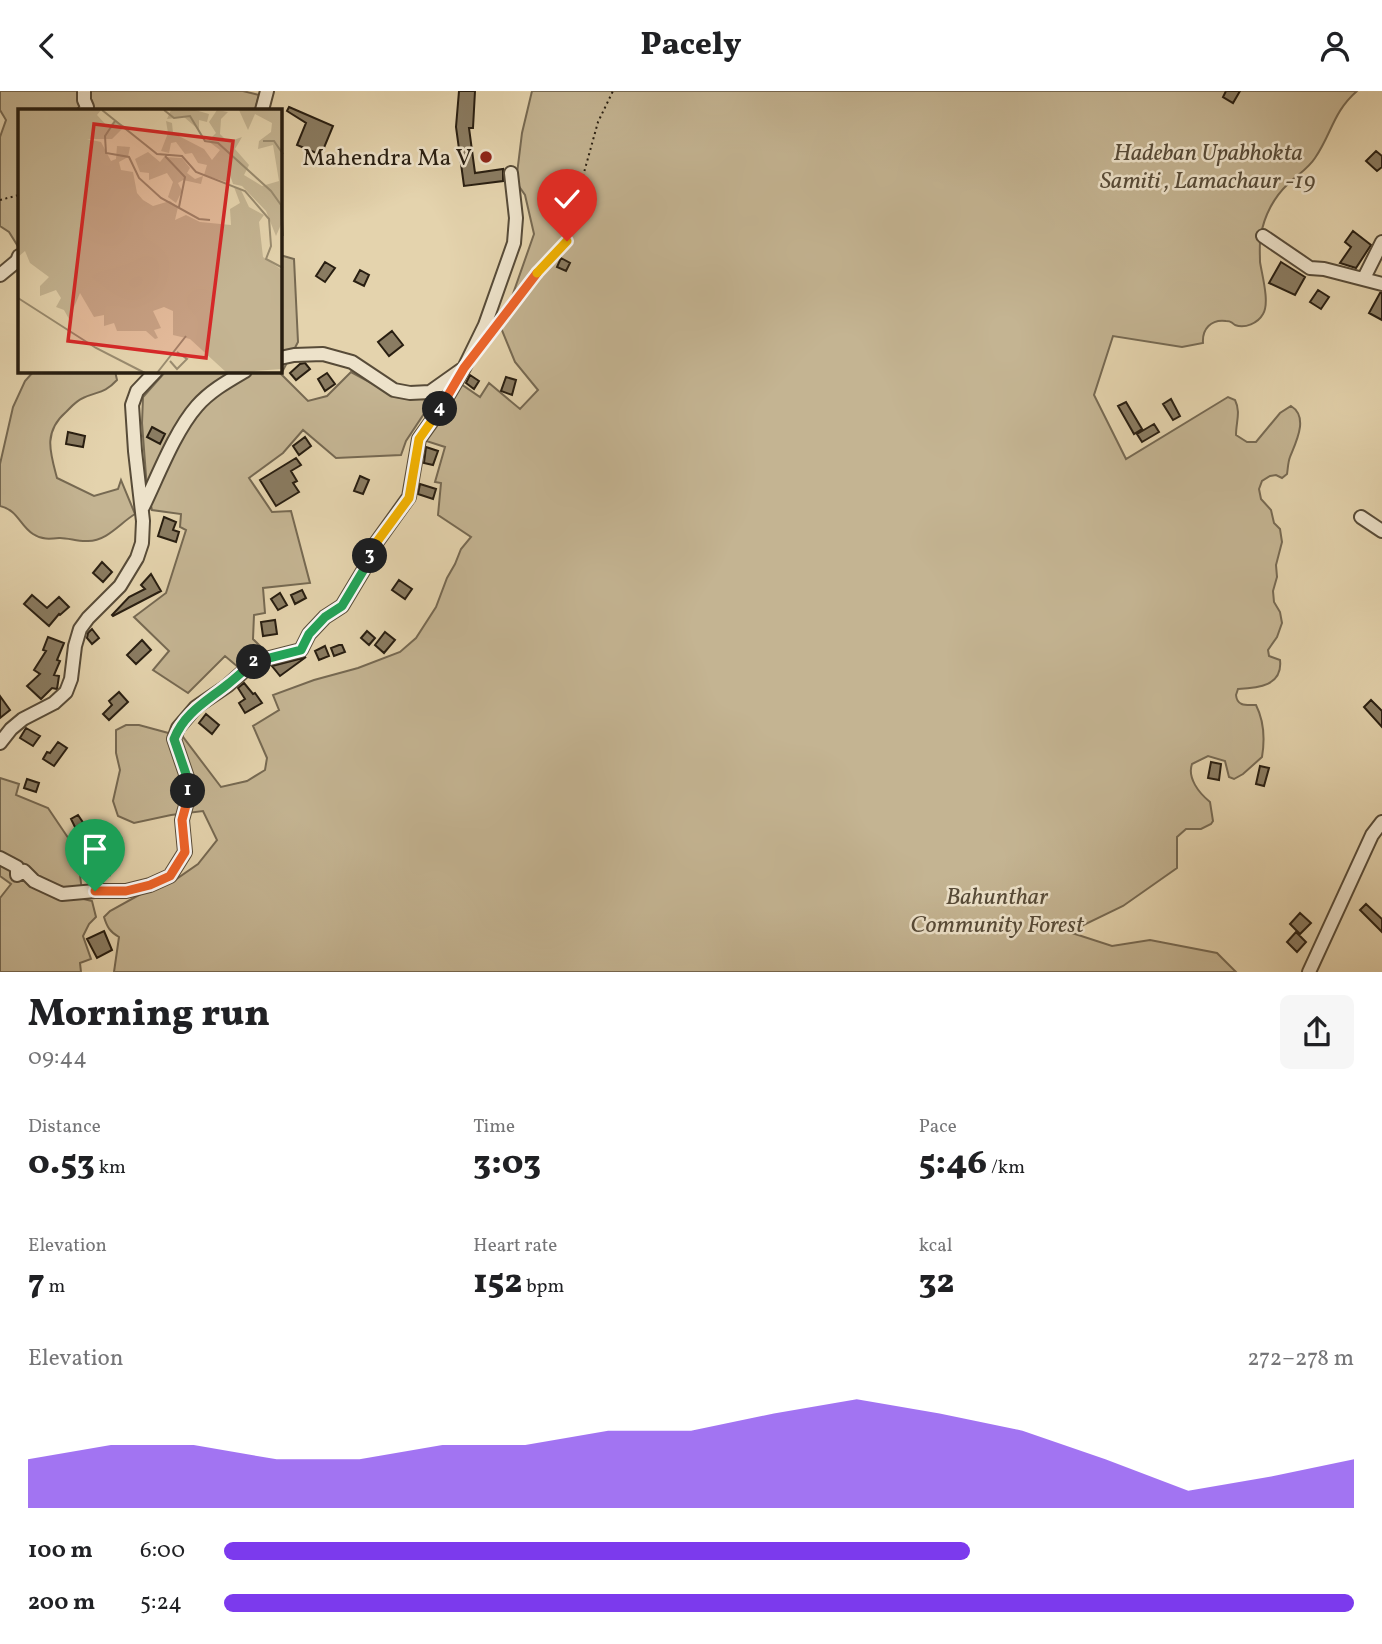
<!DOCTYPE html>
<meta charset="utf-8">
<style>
body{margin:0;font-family:Vollkorn,serif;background:#f6f6f6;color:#202124;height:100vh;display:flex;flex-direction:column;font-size:26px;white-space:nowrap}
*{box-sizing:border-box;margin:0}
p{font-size:23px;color:#757577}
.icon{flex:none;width:38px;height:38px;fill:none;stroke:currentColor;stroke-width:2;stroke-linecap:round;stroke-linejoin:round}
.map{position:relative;height:881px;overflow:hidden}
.drawer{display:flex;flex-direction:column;background:#fff;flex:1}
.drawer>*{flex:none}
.pin{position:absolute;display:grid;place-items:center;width:60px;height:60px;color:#fff;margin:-72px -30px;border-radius:50% 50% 50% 0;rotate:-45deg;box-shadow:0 0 7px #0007}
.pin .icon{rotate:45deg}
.km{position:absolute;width:35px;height:35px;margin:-18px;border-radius:50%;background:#222;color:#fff;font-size:19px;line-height:35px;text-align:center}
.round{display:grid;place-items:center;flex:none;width:74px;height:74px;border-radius:10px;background:#f6f6f6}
.summary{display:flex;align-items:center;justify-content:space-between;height:119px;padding:0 28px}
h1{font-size:38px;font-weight:800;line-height:52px}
.figures{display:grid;grid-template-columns:repeat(3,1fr);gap:10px;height:119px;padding:7px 28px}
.figures div{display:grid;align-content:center}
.figures b{font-size:35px;font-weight:800}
.figures small{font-size:19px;font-weight:400}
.figures p{font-size:19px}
.chart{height:196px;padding:14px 28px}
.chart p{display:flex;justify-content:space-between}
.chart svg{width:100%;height:126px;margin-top:7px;fill:#7c3aed;opacity:.7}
ul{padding:0 28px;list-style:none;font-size:23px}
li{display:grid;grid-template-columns:112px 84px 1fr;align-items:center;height:52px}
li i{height:18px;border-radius:9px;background:#7c3aed}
header{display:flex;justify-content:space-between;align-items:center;height:91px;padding:0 28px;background:#fff;font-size:32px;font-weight:800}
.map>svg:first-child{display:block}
.green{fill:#c4b492;stroke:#766952;stroke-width:2}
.building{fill:#8a7c62;stroke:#281e11;stroke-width:2}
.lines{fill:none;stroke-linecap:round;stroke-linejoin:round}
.minor-casing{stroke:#574b38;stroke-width:16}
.path{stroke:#281e11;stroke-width:2;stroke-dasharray:2 3.5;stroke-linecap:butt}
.minor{stroke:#ede2ca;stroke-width:12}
.split-1-casing{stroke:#fff;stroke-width:14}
.split-2-casing{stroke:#fff;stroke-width:14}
.split-3-casing{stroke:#fff;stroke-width:14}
.split-4-casing{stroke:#fff;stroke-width:14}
.split-5-casing{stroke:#fff;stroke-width:14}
.split-6-casing{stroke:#fff;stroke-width:14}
.split-1{stroke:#f0652b;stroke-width:9}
.split-2{stroke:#22a559;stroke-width:9}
.split-3{stroke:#22a559;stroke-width:9}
.split-4{stroke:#f5b400;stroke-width:9}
.split-5{stroke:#f0652b;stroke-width:9}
.split-6{stroke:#f5b400;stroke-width:9}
.poi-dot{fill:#8f2418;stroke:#ede2ca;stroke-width:2.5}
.labels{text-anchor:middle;stroke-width:5;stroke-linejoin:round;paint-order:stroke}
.park-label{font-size:24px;font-style:italic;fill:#574b38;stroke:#ede2ca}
.poi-label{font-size:24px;fill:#281e11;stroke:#ede2ca;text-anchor:end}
.inset-road{fill:none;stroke:#998b6f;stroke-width:2}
.view{fill:#d62828;fill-opacity:0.15;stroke:#d62828;stroke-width:3.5}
.inset-edge{fill:none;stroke:#281e11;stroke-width:3.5}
</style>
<header><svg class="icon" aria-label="back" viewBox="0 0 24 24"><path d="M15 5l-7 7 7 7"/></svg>Pacely<svg class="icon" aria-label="person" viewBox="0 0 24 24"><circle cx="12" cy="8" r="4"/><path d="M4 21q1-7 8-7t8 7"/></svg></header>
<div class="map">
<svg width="1382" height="881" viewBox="0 0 1382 881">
<rect width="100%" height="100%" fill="#e4d3ad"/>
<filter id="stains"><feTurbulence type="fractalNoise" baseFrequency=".00286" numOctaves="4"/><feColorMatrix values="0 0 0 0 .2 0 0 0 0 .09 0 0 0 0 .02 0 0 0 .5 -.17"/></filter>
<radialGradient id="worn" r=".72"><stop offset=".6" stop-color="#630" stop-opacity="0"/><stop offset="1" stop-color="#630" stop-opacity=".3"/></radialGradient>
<!-- green -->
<path class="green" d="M0,0h243l16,4 -4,15h-236v138l-10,-16 -9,-6v-89l6,-17 -6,-10z
M532,0h825c-24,21 -25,42 -42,67 -7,11 -18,17 -27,26 -14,13 -24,32 -27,51 -2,9 -1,18 -1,27 2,13 10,41 3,52 -5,9 -18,15 -28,11 -5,-3 -3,-4 -9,-4 -15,-2 -24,8 -23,22l-21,4 -69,-11 -19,59 32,64 102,-62 7,3c6,12 1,22 1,35l11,7h9l24,-29 11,-7c18,11 5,36 -1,51 -2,5 -2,11 -3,17l-5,4 -6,-3 -6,1 -8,5 -3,8 2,10 10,11 3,13 6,6 2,13 -6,23 1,12 -4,14 1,11 6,10 2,11 -5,14 -9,13 1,6 11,4c3,26 -22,28 -42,29l-2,6c1,12 11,10 20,10 8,16 9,34 6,52l-19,17 -9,5 -5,-2 -4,-16 -17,-5 -16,8c-5,14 7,29 18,38l3,19 -2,3 -10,5h-15l-9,8v31l-54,38 -54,26 43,14 38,-6 67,13 19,19h-1122l5,-35c-9,-5 -12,-10 -15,-20l6,-6 38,-21 24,-8 26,-18 19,-24 -14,-29 -32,4 -37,8 -16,-7 -5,-15 7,-31 -4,-17v-23l10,-5h13l44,12 38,50 26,-6 18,-11 2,-12 -14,-32 26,-16 -6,-15 41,-15 44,-12 42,-16 16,-14 20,-31 11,-29 8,-14 6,-15 10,-12 -33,-22 3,-32 -6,-1 10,-35 -22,-7 35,-58 22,15 9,-14 31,26 18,-19 -23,-28 -14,-34 33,-94 -9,-39 -9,-13 6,-49z
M280,164l14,4 4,83 -17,32 27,27 19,-5 24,-24 46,25 36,3 -27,41 -5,14 -65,3 -33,-28 -20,23 -34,25 23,34 19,-1 19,72 -47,5 2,25 -11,2 -1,24 10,10 -25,18 -13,-11 -37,37 -35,-23 16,-19 -35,-34 32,-24 20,-63 -6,-3 1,-13 -29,-4 -5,-21 -5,-66 1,-26 23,-26h114z
M34,280h81l2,9c-13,14 -19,11 -34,18 -7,3 -12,9 -17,14 -23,20 -16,40 -9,66l37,18 24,-7 3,-9 14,34c-15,9 -28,27 -47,27 -9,1 -19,-3 -28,-3 -10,1 -18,2 -27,-4 -13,-8 -15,-24 -33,-28v-42l13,-57 12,-26z
M0,687l19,6 -3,11 32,13 29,43 6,48 9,2 4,16 -7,7 -6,12 8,23 -11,4 1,9h-81v-74l11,-14 -11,-8z"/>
<!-- building -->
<path class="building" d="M459,0h16l-2,37h-4l6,45 28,-4v12l-39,5 -8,-59z
M1226,0h14l-7,12 -10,-6z
M289,16l44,19 -12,29 -24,-10 9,-22 -19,-12z
M1376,60l6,5v11l-5,4 -11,-10z
M1353,140l18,14 -15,23 -16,-5 11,-16 -6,-5z
M561,167l9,5 -4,8 -9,-4z
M325,171l10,6 -10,14 -9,-6z
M1281,171l24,15 -10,18 -26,-12z
M360,179l9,5 -5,11 -10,-5z
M1318,199l11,7 -8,12 -11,-7z
M1380,202h2v27l-13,-7z
M392,240l11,14 -14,11 -11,-14z
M305,272l5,6 -14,11 -6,-7 10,-9z
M327,282l8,11 -10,7 -7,-12z
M470,284l9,6 -5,8 -8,-6z
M506,286l10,3 -4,15 -11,-4z
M1171,308l9,17 -7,4 -10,-16z
M1126,311l16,27 -8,5 -16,-28z
M1154,333l5,8 -17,10 -5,-8z
M152,336l13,7 -5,10 -13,-7z
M68,341l17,4 -2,11 -17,-3z
M305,346l6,9 -12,9 -6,-9z
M426,356l12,4 -5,14 -9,-2z
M296,367l5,7 -10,6 6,10 -4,2 6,9 -23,14 -16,-26z
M360,385l9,4 -6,14 -9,-3z
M420,393l16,5 -3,10 -15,-5z
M164,426l12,5 -3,8 6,2 -3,10 -18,-6z
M102,471l10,10 -9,10 -10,-9z
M151,483l10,17 -48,25 -1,-1 17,-18 16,-8 -4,-4z
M399,489l13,9 -7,10 -13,-9z
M302,499l4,8 -11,6 -4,-9z
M280,502l7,12 -9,5 -7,-11z
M32,504l15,13 12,-11 10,10 -9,8 -1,-1 -10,12 -25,-22z
M275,529l2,14 -14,2 -2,-14z
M92,538l7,9 -7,6 -5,-6 1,-5z
M367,540l8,7 -6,7 -8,-7z
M385,541l10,8 -11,13 -9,-8z
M48,546l16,6 -7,17 3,1 -6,14 5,1 -2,13 -5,-1 -11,11 -14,-13 13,-12 -6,-4 12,-19 -3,-1z
M142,549l9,10 -15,14 -9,-9z
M339,554h3l3,7 -11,4 -3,-8z
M325,555l4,10 -10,4 -4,-9z
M306,566l-26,19 -8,-10 31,-8z
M244,592l9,11 2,-1 7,10 -17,10 -6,-10 6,-4 -7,-11z
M119,601l9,10 -19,18 -6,-6 9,-9 -3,-4z
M0,605l10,14 -10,8z
M1371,609l11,11v16l-18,-20z
M206,623l13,11 -7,9 -13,-11z
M26,637l14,8 -7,10 -13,-8z
M58,651l9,6 -13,18 -11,-7 4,-7 3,1z
M1211,671l10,2 -2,16 -11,-2z
M1260,675l9,2 -5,18 -8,-2z
M27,688l12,4 -3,9 -12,-4z
M78,724l6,9 -8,5 -5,-10z
M104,740l7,12 -12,7 -7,-12z
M98,770l14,3 -2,11 -14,-4z
M1366,813l16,15v13l-22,-22z
M1300,822l11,10 -11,11 -10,-10z
M104,840l8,19 -15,8 -10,-19z
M1296,841l10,10 -9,10 -10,-10z"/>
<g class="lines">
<!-- minor casing -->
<g class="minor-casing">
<path id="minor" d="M84,0v9l3,7 -2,3
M262,19l5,-19
M1263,145l47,32 14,1 58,15
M0,184l17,-14 2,-5
M1364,187l18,-36
M280,267l14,-3 29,-1 29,8 42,28 16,3 20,-1 31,-22
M143,416c15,-31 32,-76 54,-101 13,-15 31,-25 48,-35
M1361,426l21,14
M0,652l11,-14 12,-10 31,-16 12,-11 5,-13 4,-33 5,-17 8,-11 32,-32 17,-28 5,-15 1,-22 -8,-70 -3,-46 5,-14 19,-20
M0,767l17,9v8l7,-4 10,10 28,13 33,-3h31l24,-6 20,-9 15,-24 -3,-32 6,-22v-18l-14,-41 4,-11 18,-21 31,-21 27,-24 47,-12 8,-16 16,-17 17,-11 21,-35 13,-28 33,-46 10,-58 20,-28 25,-43 21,-43 29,-82 2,-25 -5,-45
M1309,881l63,-137 10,-13"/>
</g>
<!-- path -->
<path class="path" d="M0,109l19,-5
M501,229l32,-42 34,-37 5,-7 5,-18 3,-29 18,-65 15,-31"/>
<!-- minor -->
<use href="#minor" class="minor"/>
</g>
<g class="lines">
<!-- split-1 casing -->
<g class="split-1-casing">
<path id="split-1" d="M95,800h31l24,-6 20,-9 15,-24 -3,-32 6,-22v-7"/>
</g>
<!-- split-2 casing -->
<g class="split-2-casing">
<path id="split-2" d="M188,700v-11l-14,-41c10,-26 33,-38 54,-55 9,-7 17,-15 26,-22"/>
</g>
<!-- split-3 casing -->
<g class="split-3-casing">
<path id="split-3" d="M254,571l47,-12 8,-16 16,-17 17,-11 21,-35 7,-15"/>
</g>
<!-- split-4 casing -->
<g class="split-4-casing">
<path id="split-4" d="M370,465l6,-13 33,-45 10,-59 21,-30"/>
</g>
<!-- split-5 casing -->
<g class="split-5-casing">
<path id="split-5" d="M440,318l24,-41 73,-95"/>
</g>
<!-- split-6 casing -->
<g class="split-6-casing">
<path id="split-6" d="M537,182l30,-32"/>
</g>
<!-- split-1 -->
<use href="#split-1" class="split-1"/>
<!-- split-2 -->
<use href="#split-2" class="split-2"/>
<!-- split-3 -->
<use href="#split-3" class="split-3"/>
<!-- split-4 -->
<use href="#split-4" class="split-4"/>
<!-- split-5 -->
<use href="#split-5" class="split-5"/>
<!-- split-6 -->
<use href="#split-6" class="split-6"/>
</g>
<!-- markers -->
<circle class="poi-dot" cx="486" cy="66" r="7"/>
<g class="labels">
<!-- park labels -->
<g class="park-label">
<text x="1208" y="69">Hadeban Upabhokta<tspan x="1208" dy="28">Samiti , Lamachaur -19</tspan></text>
<text x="997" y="813">Bahunthar<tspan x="997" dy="28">Community Forest</tspan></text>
</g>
<!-- poi labels -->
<g class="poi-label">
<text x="472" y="74">Mahendra Ma V</text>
</g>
</g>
<!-- overview -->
<g transform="translate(18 18)">
<rect width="264" height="264" fill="#e4d3ad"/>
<path d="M0,1h83l-4,5 11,12 6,-6 11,5 -13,13h-25l14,3 10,19 5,-2 1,-13 13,1 -2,10 -9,5 2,8 12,2 4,21 6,7 10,6 17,-5 8,6 -3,13 11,-5 14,7 31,3 -1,-16 10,-6 -6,-16 6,1 9,19 15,8 -5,7 4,35 19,13v99l-55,4 -37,-34 -17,-4v-24l-9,-4 -11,4 8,17 -7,2 4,8 -3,1 -9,-8h-29l-3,-8 -10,3v-11l-10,2 -14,-24 -11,26 -5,-9 -8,-3 5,-9 -5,-8 -16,6v-10l9,-9 -19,-14 -5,-12 -7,6zM153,1h24l14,4 -2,8 -8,-2v10l-15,-13 -17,2zM199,1l11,2 -7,7 -1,15 8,8 14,-5 -7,12 14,16 -5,10 18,11 17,-5 -6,-36 -15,4 1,-8 12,-9 1,-9 -17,-9 -7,16 -9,-20h43l1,110 -7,16 -10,-25 -24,-25 -9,-2 -3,-9 -3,7 -23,-7 3,-10 -9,-2 -6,-10 -7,1 -9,-12 -5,1 -2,10 -8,-2 7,-18 -2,-12 6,2 1,10 31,16 8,11 8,-10 -12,-9 8,-8 -7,-11zM130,43l12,10 4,-5 18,1 8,10 -3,5 8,6 8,-3 -2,8 -18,-4 -5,3 4,8 -6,12 -8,-6 5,-15 -6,-9 -18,7v-7l-9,-1 -5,-13z" fill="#c4b492"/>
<path class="inset-road" d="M84,1l55,44 25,2 14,16 49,19 24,28 2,27 -5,13 17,9M146,1l10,8 16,-2 15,25 13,2 53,48 10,14 2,31M97,12l-10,15 1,17 23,4 10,21 22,20 38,21 11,1M245,32h11l9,13M147,47l20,21 -6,30M0,189l78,50 49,25M152,252l7,8 10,-10 -10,-7M139,264l29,-37"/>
<path class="view" d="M76,15l139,17 -27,217 -138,-17z"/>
<rect width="264" height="264" class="inset-edge"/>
</g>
<rect width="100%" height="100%" filter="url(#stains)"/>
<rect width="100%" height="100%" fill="url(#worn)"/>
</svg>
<div class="pin" style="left:95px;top:800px;background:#1e9e55"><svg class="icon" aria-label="arrive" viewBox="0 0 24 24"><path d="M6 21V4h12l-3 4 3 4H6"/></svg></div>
<div class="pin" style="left:567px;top:150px;background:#d93025"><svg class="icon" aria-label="check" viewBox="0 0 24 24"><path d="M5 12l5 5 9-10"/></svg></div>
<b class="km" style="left:188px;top:700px">1</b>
<b class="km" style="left:254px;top:571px">2</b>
<b class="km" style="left:370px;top:465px">3</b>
<b class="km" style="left:440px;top:318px">4</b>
</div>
<section class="drawer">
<div class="summary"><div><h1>Morning run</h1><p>09:44</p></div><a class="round"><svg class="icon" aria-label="share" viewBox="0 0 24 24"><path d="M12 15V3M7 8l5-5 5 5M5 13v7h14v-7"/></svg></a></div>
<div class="figures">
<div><p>Distance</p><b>0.53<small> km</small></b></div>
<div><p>Time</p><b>3:03</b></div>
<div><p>Pace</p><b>5:46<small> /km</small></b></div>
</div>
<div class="figures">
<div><p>Elevation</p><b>7<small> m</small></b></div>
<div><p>Heart rate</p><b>152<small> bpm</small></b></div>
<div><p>kcal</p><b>32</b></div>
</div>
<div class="chart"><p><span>Elevation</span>272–278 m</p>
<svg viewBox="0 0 160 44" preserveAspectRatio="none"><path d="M0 44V27L10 22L20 22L30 27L40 27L50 22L60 22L70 17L80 17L90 11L100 6L110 11L120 17L130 27L140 38L150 33L160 27V44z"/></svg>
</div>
<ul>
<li><b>100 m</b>6:00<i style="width:66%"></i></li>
<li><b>200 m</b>5:24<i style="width:100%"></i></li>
</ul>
</section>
